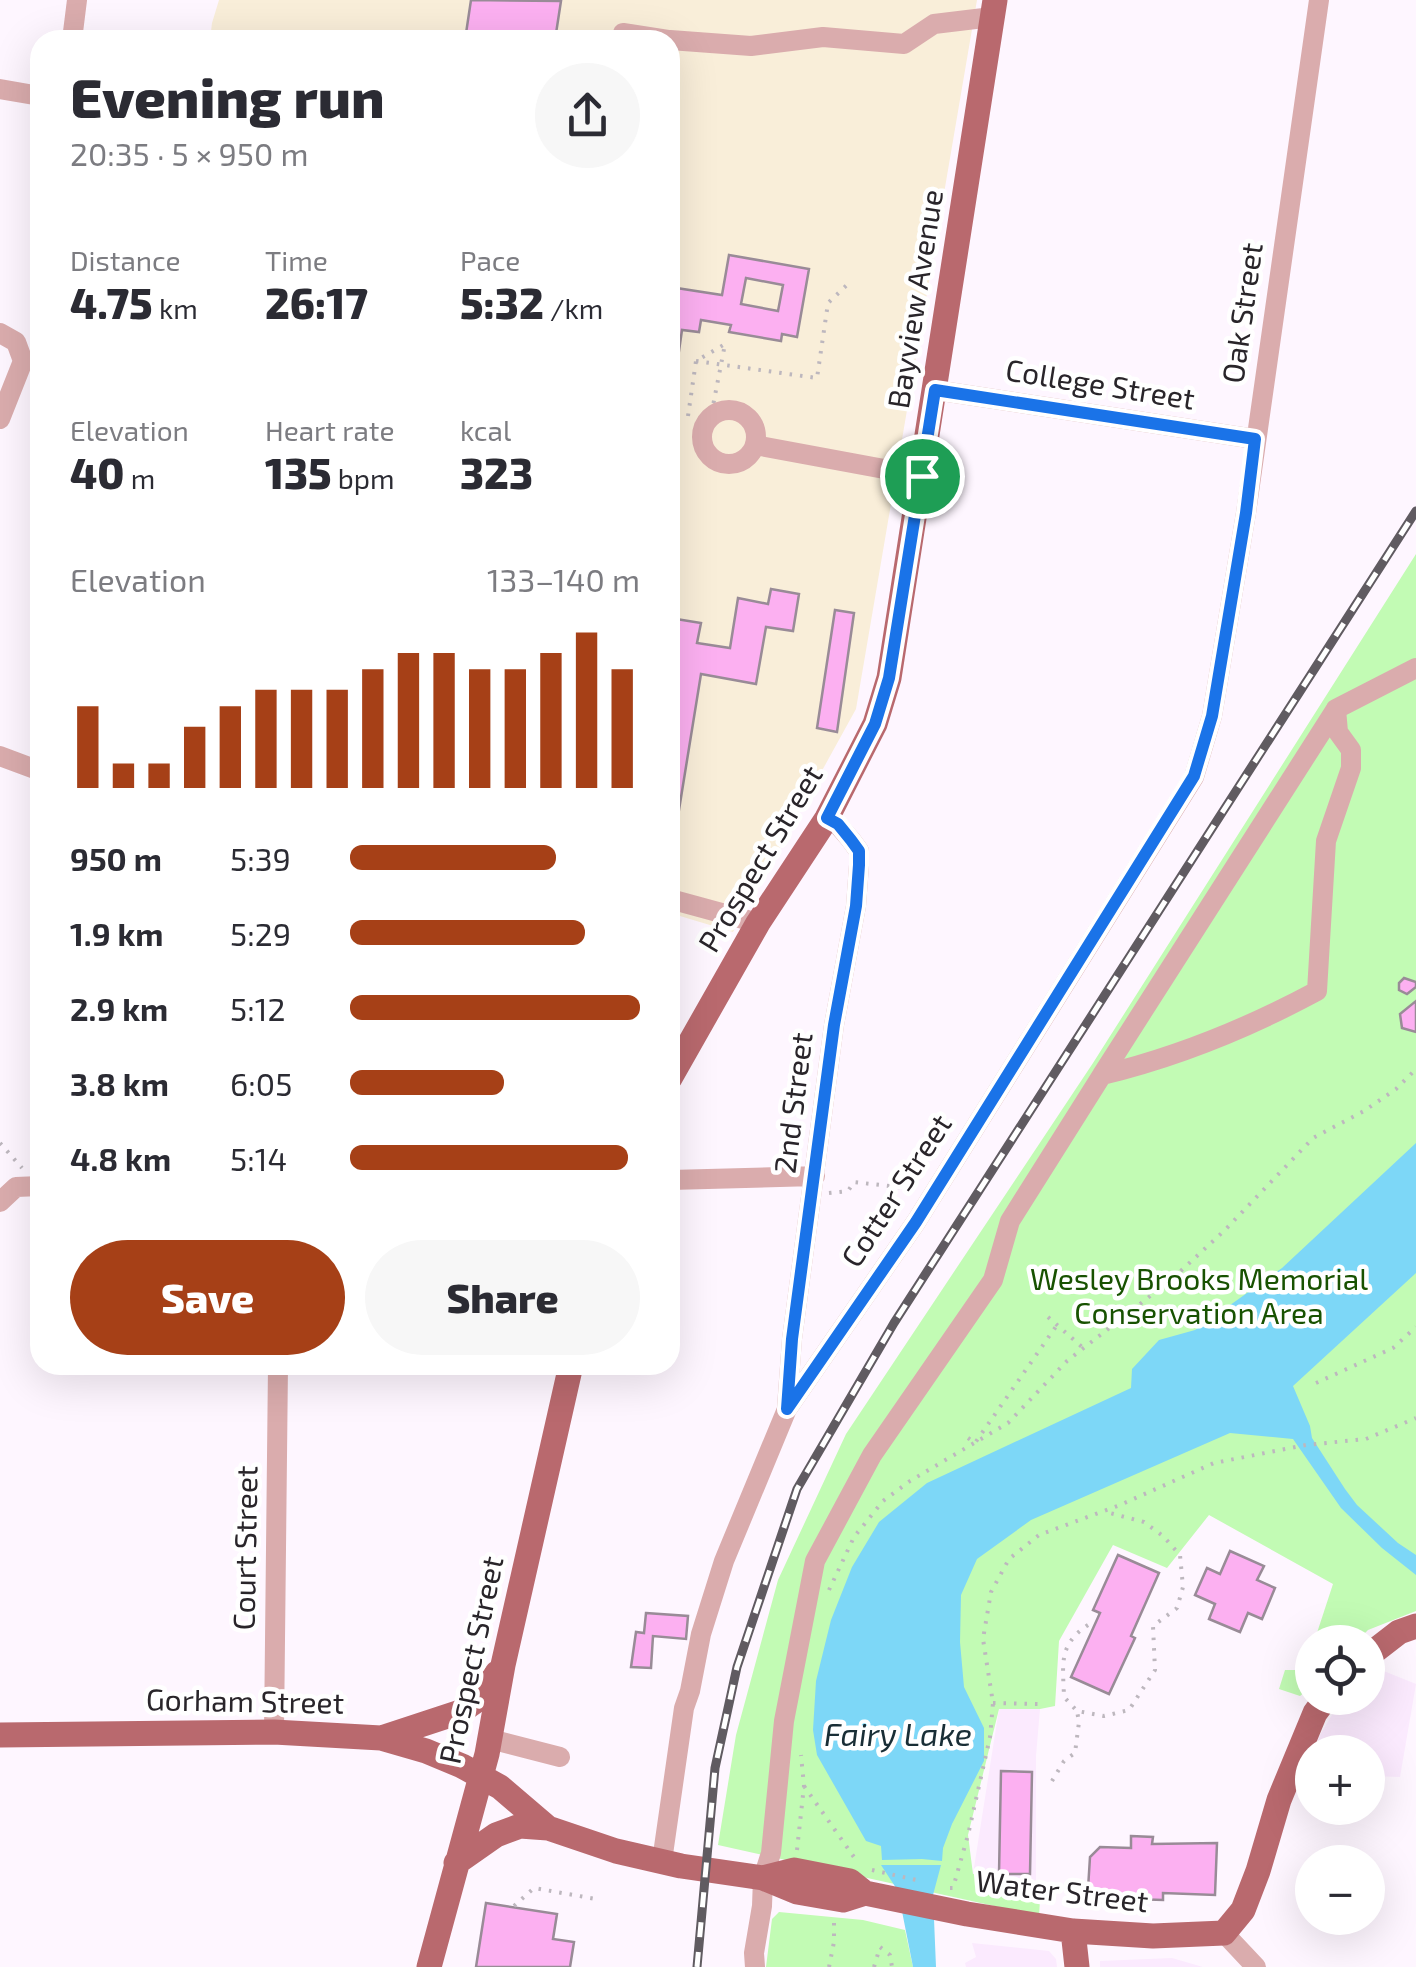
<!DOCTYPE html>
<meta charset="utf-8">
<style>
body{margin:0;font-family:"Exo 2",sans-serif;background:#f7f7f7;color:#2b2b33;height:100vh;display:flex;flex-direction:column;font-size:38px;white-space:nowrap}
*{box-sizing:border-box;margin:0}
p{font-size:32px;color:#7c7c81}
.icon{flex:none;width:55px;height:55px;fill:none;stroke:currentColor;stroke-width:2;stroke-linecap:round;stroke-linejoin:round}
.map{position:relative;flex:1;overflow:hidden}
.panel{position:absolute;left:30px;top:30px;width:650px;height:1345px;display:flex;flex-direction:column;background:#fff;border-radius:30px;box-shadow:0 10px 40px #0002}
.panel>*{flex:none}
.buttons{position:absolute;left:1295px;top:1625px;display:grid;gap:20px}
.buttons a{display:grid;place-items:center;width:90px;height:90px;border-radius:50%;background:#fff;box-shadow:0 10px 40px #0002;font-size:50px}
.pin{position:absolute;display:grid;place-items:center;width:85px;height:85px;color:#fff;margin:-42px;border:5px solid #fff;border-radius:50%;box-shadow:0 2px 10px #0007}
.round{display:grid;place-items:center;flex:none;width:105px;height:105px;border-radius:52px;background:#f7f7f7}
.summary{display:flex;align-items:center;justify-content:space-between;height:170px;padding:0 40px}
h1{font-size:55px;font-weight:800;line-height:75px}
.figures{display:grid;grid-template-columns:repeat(3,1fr);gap:15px;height:170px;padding:10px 40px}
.figures div{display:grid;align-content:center}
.figures b{font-size:42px;font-weight:800}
.figures small{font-size:28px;font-weight:400}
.figures p{font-size:28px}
.chart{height:280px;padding:20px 40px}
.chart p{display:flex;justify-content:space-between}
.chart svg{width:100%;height:180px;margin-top:10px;stroke:#a64017;stroke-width:6}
.action{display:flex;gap:20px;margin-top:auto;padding:20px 40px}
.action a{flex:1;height:115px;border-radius:60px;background:#a64017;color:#fff;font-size:40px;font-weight:800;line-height:115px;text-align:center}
.action a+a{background:#f7f7f7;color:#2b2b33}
ul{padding:0 40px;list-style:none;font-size:32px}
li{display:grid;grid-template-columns:160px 120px 1fr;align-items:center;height:75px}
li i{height:25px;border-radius:12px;background:#a64017}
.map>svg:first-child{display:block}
.built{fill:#fbeafe}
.education{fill:#f9eed9}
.green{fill:#c2fbb4}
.water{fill:#7dd7f7}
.building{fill:#fcb0f1;stroke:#998b97;stroke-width:2.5;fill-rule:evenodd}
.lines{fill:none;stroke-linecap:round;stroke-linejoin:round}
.path{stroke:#bdb7be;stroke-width:4;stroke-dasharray:2.5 8;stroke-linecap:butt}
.minor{stroke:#daacad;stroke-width:20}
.major{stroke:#b9696e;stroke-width:25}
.rail-casing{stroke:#605b61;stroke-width:9}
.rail{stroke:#fff;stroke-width:5;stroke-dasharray:15;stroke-linecap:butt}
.route-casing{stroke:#fff;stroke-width:20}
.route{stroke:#1a73e8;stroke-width:12}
.labels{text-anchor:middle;stroke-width:9;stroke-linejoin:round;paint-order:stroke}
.street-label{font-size:30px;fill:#29252a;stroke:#fff}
.park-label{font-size:30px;fill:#185201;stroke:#fff}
.water-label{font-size:32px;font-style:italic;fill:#192e36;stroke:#fff}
</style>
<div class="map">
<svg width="1416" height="1967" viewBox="0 0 1416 1967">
<rect width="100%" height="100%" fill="#fef6ff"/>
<!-- built -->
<path class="built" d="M1376,1668l40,16 -16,93 -32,-1v-24h-54l6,-17 22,-37h26v-23z
M999,1709h41l-4,47v129l-63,-11z
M972,1943l77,8 7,8 1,8h-91l-1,-4 11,-6z
M1172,1958l31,9h-103v-6z"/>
<!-- education -->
<path class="education" d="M219,0h758l-121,709 -123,223 -63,-19v-873h-460l2,-17z"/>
<!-- green -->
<path class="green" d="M1416,554v1057l-48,19 -12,12h-42l19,-58 -124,-69 -42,53 -54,-23 -54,96 -4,65 -15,3h-41l-31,126 5,39 68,11 -2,31 -321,-71 18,-110 42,-155 68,-146 247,-371z
M1312,1647v39l-12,10 -21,-7 6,-19h20z
M779,1912l84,8 42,10 8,37h-147l6,-48z"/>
<!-- water -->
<path class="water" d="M1416,1143v130l-123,113 17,40 2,12 33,51 12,16 41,38 18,12v20l-34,-27 -41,-40 -48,-69 -63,-6 -199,87 -54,39 -16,36 -1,47 4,45 20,41v33l-32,63 -9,24 -1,13 -20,-2 -40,1 -1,-14 -15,-5 -49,-86 -4,-25 3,-49 15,-61 21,-53 27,-45 48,-39 204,-95 1,-19 27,-29 36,-10 87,-62z
M881,1865h60l-8,30 3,72h-23l-15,-76z"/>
<!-- building -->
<path class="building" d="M471,0l90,1 -6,39h-90z
M729,255l80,14 -12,68 -15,-3 -1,7 -52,-9 2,-7 -30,-5 -2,12 -17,-2 -4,28h-8v-71l52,8zM746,278l37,7 -5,26 -37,-7z
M771,589l28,5 -6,37 -27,-4 -10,57 -55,-10 -23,142 -8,-1v-197l31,5 -4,20 33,5 8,-50 30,6z
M835,610l19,3 -17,119 -20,-4z
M1404,978l12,4v5l-9,7 -8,-4v-7z
M1416,1001v31l-14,-4 -2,-14z
M1230,1551l34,15 -7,14 18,8 -13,31 -14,-6 -8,19 -31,-13 6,-15 -20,-9 12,-27 13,6z
M1118,1555l41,18 -28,63 4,2 -26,56 -38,-17 29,-64 -7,-3z
M646,1613l42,3 -2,23 -33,-3 -2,32 -20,-1 5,-35 8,1z
M1001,1771l31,1 -2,102h-31z
M1131,1836l22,1 -1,7 65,-1 -2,52 -52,-2v7l-31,-1 -4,4 -30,-1 -10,-13 2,-32 10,-10 31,1z
M486,1903l71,11 -4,25 21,3 -4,25h-94z"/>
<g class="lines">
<!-- path -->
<path class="path" d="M696,361l121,17 11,-75 23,-22
M688,416l8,-55 29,-17 -14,72
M0,1143l22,25
M829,1193l19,-2 6,-9 61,7
M1048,1317l34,30
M1316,1383l77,-35 23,-21
M968,1438l7,5 82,-118
M829,1590l25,-53 29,-36 27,-20 98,-58 59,-62 105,-82 53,-49 88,-92 51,-27 32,-22 20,-20
M1088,1625c-30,20 -25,39 -24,72l13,14 27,5 25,-6 26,-40 -2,-44 24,-18 6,-21 -3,-32 -17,-19 -19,-14 -38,-10
M993,1703l47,1
M1052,1781l12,-20 11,-8 4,-31 -2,-11
M804,1786l52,74
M797,1850l7,-64 -3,-31
M872,1870l49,11
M950,1888h3l15,-53 22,-98 3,-34 -10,-64 8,-47 18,-33 30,-24 81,-30 94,-42 92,-18 60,-6 50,-21
M514,1906l20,-18 62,11
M829,1967l5,-25v-25
M874,1967l6,-20 10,8 2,12"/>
<!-- minor -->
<path class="minor" d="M72,40l5,-40
M621,40l2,-7 45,7
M670,40l81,6 72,-9 81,7 30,-20 58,-7
M0,89l40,7
M0,333l16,9 7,19 -23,58
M935,390l320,49
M702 437a27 27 0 1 1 54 0a27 27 0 1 1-54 0Z
M755,445l167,31
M0,756l40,15
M670,899l88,24
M1102,1075l234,-366
M670,1180l145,-4
M0,1202l16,-15 24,-1
M787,1407l5,-68 42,-314 22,-119 3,-41v-14l-8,-11 -13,-15 -11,-7
M274,1732l4,-367
M490,1739l70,18
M662,1861l22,-153 6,-17 11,-57 23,-73 63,-152 129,-187 278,-445 18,-61 34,-203 73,-513
M1224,1933l32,34
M755,1967l-1,-14 8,-47 1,-28 8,-25 13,-132 31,-160 57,-106 121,-175 17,-59 92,-146c75,-18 148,-48 215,-84l9,-150 25,-73v-18l-13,-18 -2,-23 80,-41"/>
<!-- major -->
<path class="major" d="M670,1078l88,-155 69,-105 48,-94 14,-46 106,-678
M1368,1656l31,-24 17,-6
M0,1735l274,-3 107,6 45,13 36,15 38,21 48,41 68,23 65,15 82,12 34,14 46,8 22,-7
M381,1738l79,-26 20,-14 17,-25
M456,1863l40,-28 24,-9 28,2
M763,1878l31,-8 56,11 15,12 102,21 106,17 80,5 71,-3 19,-23 15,-39 21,-71 36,-87 11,-15
M1073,1931l4,36
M429,1967l58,-213 16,-89 68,-300"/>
<!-- rail casing -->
<g class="rail-casing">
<path id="rail" d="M697,1967l18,-199 22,-101 60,-178 97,-166 522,-812"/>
</g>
<!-- rail -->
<use href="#rail" class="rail"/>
</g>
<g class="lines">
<!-- route casing -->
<g class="route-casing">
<path id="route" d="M935,390l320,49 -9,74 -34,203 -18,60 -278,446 -129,187 5,-70 42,-314 22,-119 3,-41v-14l-8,-11 -13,-16 -11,-6 48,-94 14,-46z"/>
</g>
<!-- route -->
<use href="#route" class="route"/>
</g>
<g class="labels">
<!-- street labels -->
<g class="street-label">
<text transform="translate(916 299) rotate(-81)" y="10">Bayview Avenue</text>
<text transform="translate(1243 313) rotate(-82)" y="10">Oak Street</text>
<text transform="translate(1100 385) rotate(9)" y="10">College Street</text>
<text transform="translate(761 859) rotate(-59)" y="10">Prospect Street</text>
<text transform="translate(794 1103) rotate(-83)" y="10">2nd Street</text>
<text transform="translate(897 1191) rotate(-57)" y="10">Cotter Street</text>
<text transform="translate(246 1548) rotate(-89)" y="10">Court Street</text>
<text transform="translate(472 1660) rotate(-78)" y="10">Prospect Street</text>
<text transform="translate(245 1702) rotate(1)" y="10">Gorham Street</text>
<text transform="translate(1062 1892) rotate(7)" y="10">Water Street</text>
</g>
<!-- park labels -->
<g class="park-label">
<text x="1199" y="1290">Wesley Brooks Memorial<tspan x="1199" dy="34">Conservation Area</tspan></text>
</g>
<!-- water labels -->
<g class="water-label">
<text x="898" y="1746">Fairy Lake</text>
</g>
</g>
</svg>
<div class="buttons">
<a><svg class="icon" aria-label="locate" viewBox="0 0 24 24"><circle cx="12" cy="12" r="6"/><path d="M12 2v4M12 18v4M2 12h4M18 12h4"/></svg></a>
<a>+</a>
<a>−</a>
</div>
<div class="pin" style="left:922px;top:476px;background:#1e9e55"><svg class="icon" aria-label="arrive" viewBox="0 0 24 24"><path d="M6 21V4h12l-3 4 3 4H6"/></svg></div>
<section class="panel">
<div class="summary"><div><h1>Evening run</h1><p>20:35 · 5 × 950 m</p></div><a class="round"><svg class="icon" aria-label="share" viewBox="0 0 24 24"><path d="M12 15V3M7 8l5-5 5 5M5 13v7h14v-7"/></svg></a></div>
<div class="figures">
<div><p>Distance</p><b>4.75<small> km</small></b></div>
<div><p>Time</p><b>26:17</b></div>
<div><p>Pace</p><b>5:32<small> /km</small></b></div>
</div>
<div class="figures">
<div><p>Elevation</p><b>40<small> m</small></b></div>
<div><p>Heart rate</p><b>135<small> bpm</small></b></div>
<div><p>kcal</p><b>323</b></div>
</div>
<div class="chart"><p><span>Elevation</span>133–140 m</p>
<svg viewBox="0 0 160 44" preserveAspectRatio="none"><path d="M5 44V24M15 44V38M25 44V38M35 44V29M45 44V24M55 44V20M65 44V20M75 44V20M85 44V15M95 44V11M105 44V11M115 44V15M125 44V15M135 44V11M145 44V6M155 44V15"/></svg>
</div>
<ul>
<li><b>950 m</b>5:39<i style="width:71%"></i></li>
<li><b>1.9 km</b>5:29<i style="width:81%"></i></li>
<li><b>2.9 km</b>5:12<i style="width:100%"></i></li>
<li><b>3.8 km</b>6:05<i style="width:53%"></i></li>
<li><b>4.8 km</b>5:14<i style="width:96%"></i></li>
</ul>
<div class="action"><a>Save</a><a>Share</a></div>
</section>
</div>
